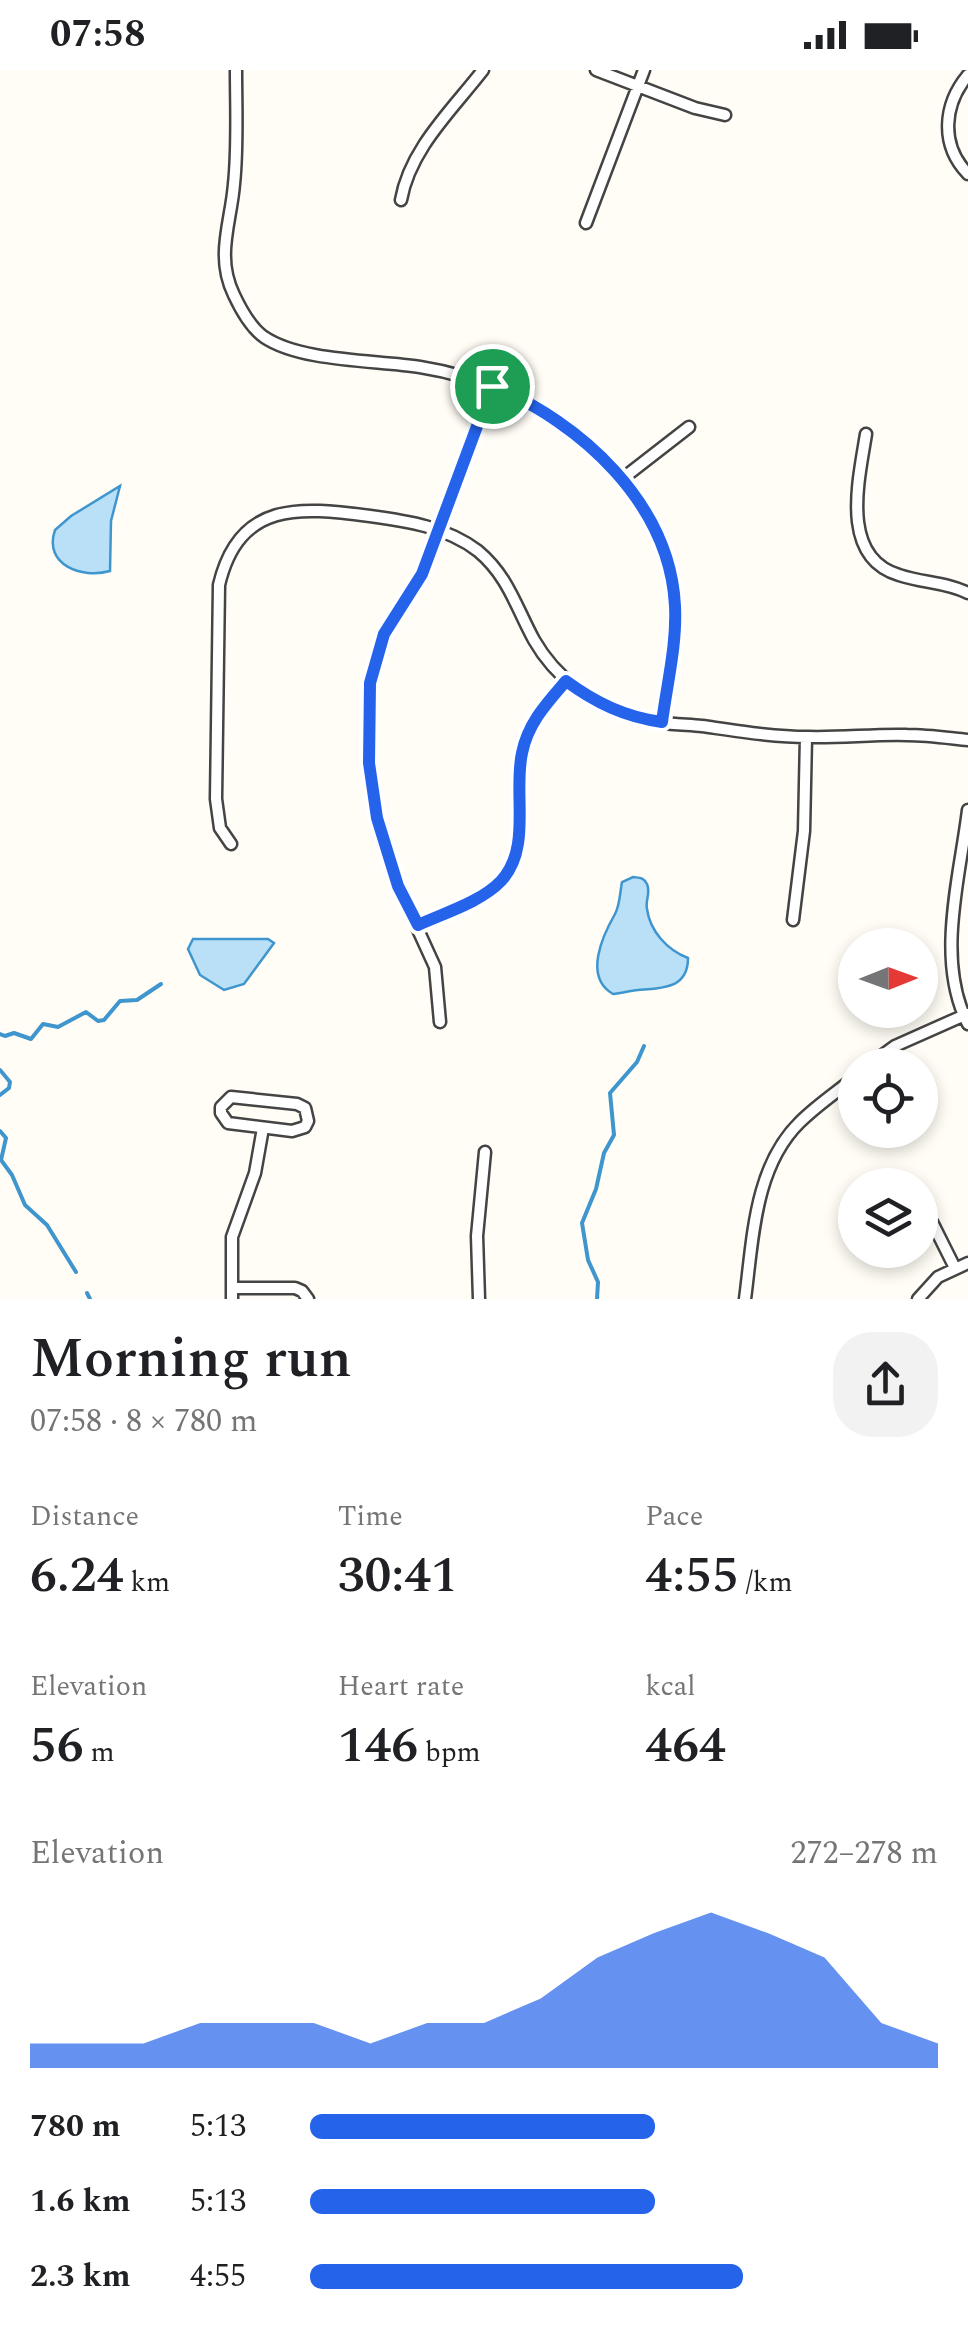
<!DOCTYPE html>
<meta charset="utf-8">
<style>
body{margin:0;font-family:Spectral,serif;background:#f2f2f2;color:#202124;height:100vh;display:flex;flex-direction:column;font-size:38px;white-space:nowrap}
*{box-sizing:border-box;margin:0}
p{font-size:32px;color:#757577}
.icon{flex:none;width:55px;height:55px;fill:none;stroke:currentColor;stroke-width:2;stroke-linecap:round;stroke-linejoin:round}
.map{position:relative;height:1229px;overflow:hidden}
.side{display:flex;flex-direction:column;background:#fff;flex:1}
.side>*{flex:none}
.needle{width:65px;rotate:89deg}
.tools{position:absolute;left:838px;top:858px;display:grid;gap:20px}
.tools a{display:grid;place-items:center;width:100px;height:100px;border-radius:50%;background:#fff;box-shadow:0 5px 15px #0003;font-size:50px}
.pin{position:absolute;display:grid;place-items:center;width:85px;height:85px;color:#fff;margin:-42px;border:5px solid #fff;border-radius:50%;box-shadow:0 2px 10px #0007}
.round{display:grid;place-items:center;flex:none;width:105px;height:105px;border-radius:40px;background:#f2f2f2}
.headline{display:flex;align-items:center;justify-content:space-between;height:170px;padding:0 30px}
h1{font-size:55px;font-weight:600;line-height:75px}
.figures{display:grid;grid-template-columns:repeat(3,1fr);gap:15px;height:170px;padding:10px 30px}
.figures div{display:grid;align-content:center}
.figures b{font-size:50px;font-weight:600}
.figures small{font-size:28px;font-weight:400}
.figures p{font-size:28px}
.chart{height:280px;padding:20px 30px}
.chart p{display:flex;justify-content:space-between}
.chart svg{width:100%;height:180px;margin-top:10px;fill:#2563eb;opacity:.7}
ul{padding:0 30px;list-style:none;font-size:32px}
li{display:grid;grid-template-columns:160px 120px 1fr;align-items:center;height:75px}
li i{height:25px;border-radius:12px;background:#2563eb}
.status{display:flex;justify-content:space-between;align-items:center;height:70px;padding:0 50px;background:#fff;direction:ltr}
.status svg{height:28px;fill:currentColor}
.map>svg:first-child{display:block}
.water{fill:#b9e0f7;stroke:#3f96cf;stroke-width:2.5}
.lines{fill:none;stroke-linecap:round;stroke-linejoin:round}
.stream{stroke:#3f96cf;stroke-width:4}
.street-casing{stroke:#444;stroke-width:15}
.street{stroke:#fff;stroke-width:10}
.route-casing{stroke:#fff;stroke-width:20}
.route{stroke:#2563eb;stroke-width:12}
</style>
<div class="status"><b>07:58</b><svg viewBox="0 0 49 12"><path d="M0 12V9h3v3zM5 12V6h3v6zM10 12V3h3v9zM15 12V0h3v12zM26 1h20v11H26zM47 4h2v5h-2z"/></svg></div>
<div class="map">
<svg width="968" height="1229" viewBox="0 0 968 1229">
<rect width="100%" height="100%" fill="#fffdf5"/>
<!-- water -->
<path class="water" d="M120,416l-9,35 -1,50c-28,8 -67,-6 -55,-41l16,-14z
M633,807c7,1 10,0 14,7 4,9 -2,16 0,25 3,22 20,41 41,49 0,31 -26,30 -50,32 -9,1 -16,3 -25,4 -30,-17 -10,-59 2,-80 5,-9 5,-22 7,-32z
M193,869h75l6,4 -30,41 -20,6 -24,-15 -12,-26z"/>
<g class="lines">
<!-- stream -->
<path class="stream" d="M0,964l5,2 9,-3 17,6 12,-15 15,3 28,-15 12,9 6,-1 16,-19 17,-1 24,-16
M0,1000l10,12 -1,6 -9,7
M0,1061l6,7 -5,22 11,15 13,30 22,20 29,47
M87,1223l3,6
M597,1229l1,-17 -10,-22 -6,-37 14,-34 8,-36 10,-18 -4,-42 27,-31 7,-16"/>
<!-- street casing -->
<g class="street-casing">
<path id="street" d="M236,0c0,38 2,76 -2,114 -3,39 -19,72 0,111 7,15 16,32 30,42 37,25 112,23 156,30 114,18 232,98 253,219 8,44 -5,92 -11,135
M596,0l99,38 30,7
M968,5c-25,30 -28,70 0,99
M401,130c9,-51 51,-90 82,-130
M586,153l58,-153
M866,364c-7,45 -27,123 33,141 23,8 47,7 69,18
M622,409l67,-52
M968,740c-8,67 -33,150 0,214
M231,774l-11,-16 -4,-29 3,-214c20,-85 82,-78 151,-69 37,5 77,11 108,35 30,25 38,56 56,89 21,37 59,66 100,77 21,7 46,7 68,9 35,5 71,11 106,11 33,1 66,-3 99,-2 20,0 41,3 61,5
M793,850l11,-89 2,-94
M418,855c26,-12 63,-23 83,-44 31,-33 12,-88 21,-128 6,-30 25,-50 45,-72
M440,952l-5,-55 -37,-81 -21,-67 -8,-56 1,-80 14,-49 38,-61 70,-187
M869,995l26,-19 72,-32
M231,1027l66,7 8,4 3,13 -3,6 -13,4 -64,-8 -7,-10v-6z
M932,1152l23,46
M232,1218h63l7,3 6,8
M232,1229v-62l23,-64 8,-45
M479,1229l-2,-63 8,-84
M745,1229c8,-60 9,-132 55,-177 17,-17 37,-30 55,-45
M918,1229l20,-22 30,-14"/>
</g>
<!-- street -->
<use href="#street" class="street"/>
</g>
<g class="lines">
<!-- route casing -->
<g class="route-casing">
<path id="route" d="M492,316c89,36 178,118 183,220 2,38 -8,78 -13,116 -37,-5 -66,-19 -96,-41 -19,22 -38,42 -44,72 -9,41 10,95 -21,128 -20,21 -57,32 -83,44l-20,-39 -21,-68 -8,-55 1,-80 14,-49 38,-60z"/>
</g>
<!-- route -->
<use href="#route" class="route"/>
</g>
</svg>
<div class="tools">
<a><svg class="needle" viewBox="-14 -14 28 28"><path d="M0-13l5 13h-10z" fill="#e53935"/><path d="M0 13l5-13h-10z" fill="#757577"/></svg></a>
<a><svg class="icon" aria-label="locate" viewBox="0 0 24 24"><circle cx="12" cy="12" r="6"/><path d="M12 2v4M12 18v4M2 12h4M18 12h4"/></svg></a>
<a><svg class="icon" aria-label="layers" viewBox="0 0 24 24"><path d="M12 4l9 5-9 5-9-5zM3 14l9 5 9-5"/></svg></a>
</div>
<div class="pin" style="left:492px;top:316px;background:#1e9e55"><svg class="icon" aria-label="arrive" viewBox="0 0 24 24"><path d="M6 21V4h12l-3 4 3 4H6"/></svg></div>
</div>
<section class="side">
<div class="headline"><div><h1>Morning run</h1><p>07:58 · 8 × 780 m</p></div><a class="round"><svg class="icon" aria-label="share" viewBox="0 0 24 24"><path d="M12 15V3M7 8l5-5 5 5M5 13v7h14v-7"/></svg></a></div>
<div class="figures">
<div><p>Distance</p><b>6.24<small> km</small></b></div>
<div><p>Time</p><b>30:41</b></div>
<div><p>Pace</p><b>4:55<small> /km</small></b></div>
</div>
<div class="figures">
<div><p>Elevation</p><b>56<small> m</small></b></div>
<div><p>Heart rate</p><b>146<small> bpm</small></b></div>
<div><p>kcal</p><b>464</b></div>
</div>
<div class="chart"><p><span>Elevation</span>272–278 m</p>
<svg viewBox="0 0 160 44" preserveAspectRatio="none"><path d="M0 44V38L10 38L20 38L30 33L40 33L50 33L60 38L70 33L80 33L90 27L100 17L110 11L120 6L130 11L140 17L150 33L160 38V44z"/></svg>
</div>
<ul>
<li><b>780 m</b>5:13<i style="width:55%"></i></li>
<li><b>1.6 km</b>5:13<i style="width:55%"></i></li>
<li><b>2.3 km</b>4:55<i style="width:69%"></i></li>
</ul>
</section>
